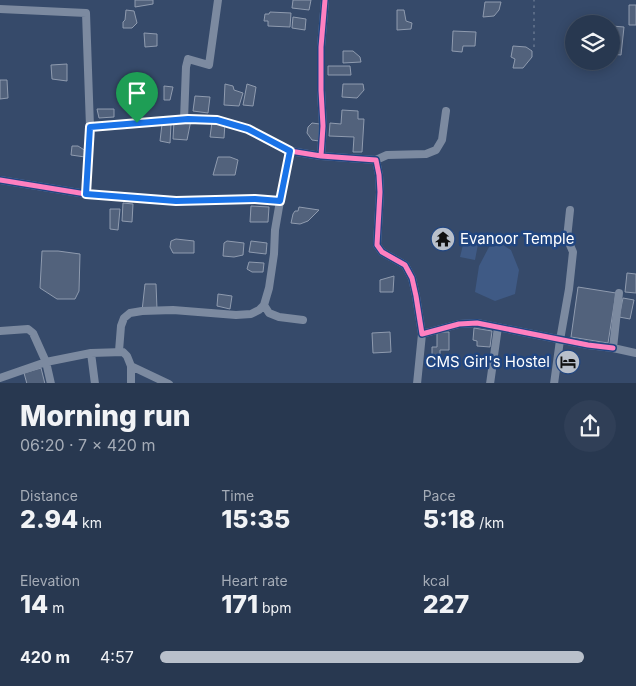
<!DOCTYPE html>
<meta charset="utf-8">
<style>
body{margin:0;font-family:Inter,sans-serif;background:#303f57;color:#f1f3f6;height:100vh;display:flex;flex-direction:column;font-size:19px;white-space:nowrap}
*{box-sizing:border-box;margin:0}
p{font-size:16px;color:#a5acb7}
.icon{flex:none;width:28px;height:28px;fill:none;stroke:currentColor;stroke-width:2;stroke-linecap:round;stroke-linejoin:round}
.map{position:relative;height:383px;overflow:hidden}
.sheet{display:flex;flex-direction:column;background:#283850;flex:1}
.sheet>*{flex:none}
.buttons{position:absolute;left:565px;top:15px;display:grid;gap:10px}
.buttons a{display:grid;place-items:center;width:55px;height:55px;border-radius:50%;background:#283850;box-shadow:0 2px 12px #0003,0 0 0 1px #445267;font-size:25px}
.pin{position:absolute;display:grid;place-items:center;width:42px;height:42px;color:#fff;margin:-51px -21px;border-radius:50% 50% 50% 0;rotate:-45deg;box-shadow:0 0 5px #0007}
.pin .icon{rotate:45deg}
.round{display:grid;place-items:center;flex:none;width:52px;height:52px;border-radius:26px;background:#303f57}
.overview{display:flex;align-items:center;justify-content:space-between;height:85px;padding:0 20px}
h1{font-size:28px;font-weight:800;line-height:38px}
.stats{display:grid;grid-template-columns:repeat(3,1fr);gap:8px;height:85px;padding:5px 20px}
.stats div{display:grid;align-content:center}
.stats b{font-size:25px;font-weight:800}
.stats small{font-size:14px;font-weight:400}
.stats p{font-size:14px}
ul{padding:0 20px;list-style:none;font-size:16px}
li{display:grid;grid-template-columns:80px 60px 1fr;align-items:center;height:38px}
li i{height:12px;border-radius:6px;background:#b9c0cb}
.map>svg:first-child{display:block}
.water{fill:#3f5a85}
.building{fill:#52627c;stroke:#8f9baf}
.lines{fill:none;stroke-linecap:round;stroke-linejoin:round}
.path{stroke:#7c8aa0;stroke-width:1;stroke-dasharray:2.5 4;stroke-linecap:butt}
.street{stroke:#7c8aa0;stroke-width:8}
.cycleway-casing{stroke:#204580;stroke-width:8}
.cycleway{stroke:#ff80c0;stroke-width:5}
.route-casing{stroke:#fff;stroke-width:10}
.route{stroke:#1a73e8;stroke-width:6}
.labels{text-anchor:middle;stroke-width:5;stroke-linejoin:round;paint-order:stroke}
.poi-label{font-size:15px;fill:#fff;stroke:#204580;text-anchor:start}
</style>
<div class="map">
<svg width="636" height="384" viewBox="0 0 636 384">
<rect width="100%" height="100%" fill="#364a6a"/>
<!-- water -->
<path class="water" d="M465,237l14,2 -4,21 -15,-3z
M503,245l8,5 8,20 -4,24 -20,7 -20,-9 4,-26 10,-19z"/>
<!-- building -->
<path class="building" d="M135,0h18v4l-18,3z
M293,0h18l-2,10 -17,-2z
M485,2h16l-2,8 -5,6 -11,1z
M629,5h7v20h-7z
M126,10l8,1 3,12 -5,5h-9v-6l2,-2z
M397,10h7l2,11 6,2 -1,6 -14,1z
M270,12l21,1 -1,14 -22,-1v-5h-4l1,-7h4z
M293,17l13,2 -1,11 -13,-2z
M612,26l12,1 -3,28 -10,-1z
M453,31l23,1 -1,14h-12l-1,6 -10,-1z
M144,33l13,1v12l-12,1z
M513,46l13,1 6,4v6l-9,11h-10l2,-9 -4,-2z
M343,51h10l7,6 1,5 -18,1z
M67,64v17l-15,-2 -1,-14z
M328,66h22l1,9h-23z
M0,80h7l1,18 -8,1z
M225,84l8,2 1,4 9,3 -4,13 -15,-1z
M247,84l9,3 -3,19 -10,-1z
M343,84h20l1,6 -7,8 -15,-1z
M164,86l9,1 -3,13h-6z
M195,96l15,1 -2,16 -15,-2z
M97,109h17v8l-15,1z
M342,110l16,1v8h6l-2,33h-9l1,-15 -25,-1 1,-13 11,1z
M191,120l-4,20 -14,-1 1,-18z
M212,122l13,1 -1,15 -14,-1z
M312,123l8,1 -1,17 -7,-1 -5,-7 1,-6z
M162,124h9l-1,19 -10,-2z
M72,146h6l8,5 -1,6 -14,-2z
M218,157h12l8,3 -3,15h-22z
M123,203l10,1 -1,18 -10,-1z
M251,206l18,1 -1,15h-18z
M299,207l20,3 -11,11 -8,3 -9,-1 2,-9 2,-3h3z
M110,209h10l-2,21 -8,-1z
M176,239l18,2v12h-21l-3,-6 1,-6z
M227,241l17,2 -1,12 -9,2 -11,-1 1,-13z
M251,241l16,2 -1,11 -17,-2z
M42,251h16l22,3 -1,37 -4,8h-18l-17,-11z
M249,262l15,1 -1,9h-11l-5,-3z
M627,273l9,1v19l-11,-1z
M394,276l-1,16h-13v-12z
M145,284h11l1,25 -15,2z
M578,287l38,6 -8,50 -37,-6z
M218,294l14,2 -2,13 -13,-3z
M623,298l11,2 -4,19 -11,-2z
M474,328l18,3 -2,16 -13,-1v-5l-4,-1z
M390,332l1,20 -18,1 -1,-20z
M437,332h12v18h-9v9h-8v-12h5z
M563,355l10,1 -1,12 -10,-1z
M41,368l4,16h-18l-3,-11z"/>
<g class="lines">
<!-- path -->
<path class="path" d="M534,47v-47"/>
<!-- street -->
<path class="street" d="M325,0l-4,47v43l2,36 -2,30 55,4 3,15 1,17 -3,53 5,7 23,13 7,13 4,18 6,38 37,-10 18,-1 111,22 25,3
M0,9l86,4 4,114 -4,67
M184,120l2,-53 2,-8 21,6 9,-65
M90,127l98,-8 29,1 31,9 42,22
M376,160l11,-5 39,-1 10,-4 6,-10 4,-29
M0,180l86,14 90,7 79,-2 25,2 10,-50 31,5
M619,293l-6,55 23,5
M264,305l5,8 10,4 24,3
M0,331l28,-2 5,4 13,29 45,-9 32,-1 4,4 4,10 38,18
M119,351l2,-25 3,-8 6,-5 12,-2 31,-1 63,5 15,-1 8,-4 5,-5 5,-17 5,-34 1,-24 5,-29
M91,353l4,31
M0,378l46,-16 5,22
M131,384v-18
M417,384l5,-50
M490,384l8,-57
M554,384l6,-44 9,-51 4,-37 -6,-14 3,-28"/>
<!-- cycleway casing -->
<g class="cycleway-casing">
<path id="cycleway" d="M325,0l-4,47v43l2,36 -2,30 55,4 3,15 1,17 -3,53 5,7 23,13 7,13 4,18 6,38 37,-10 18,-1 111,22 25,3
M0,180l86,14 90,7 79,-2 25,2 10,-50 31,5"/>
</g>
<!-- cycleway -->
<use href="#cycleway" class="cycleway"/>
</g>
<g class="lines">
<!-- route casing -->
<g class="route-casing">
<path id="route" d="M188,119l29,1 31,9 42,22 -10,50 -25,-2 -79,2 -90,-7 4,-67z"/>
</g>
<!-- route -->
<use href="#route" class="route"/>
</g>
<!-- icons -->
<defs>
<g id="temple-disc" transform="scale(1.25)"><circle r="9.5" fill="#b9c0cb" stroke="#204580"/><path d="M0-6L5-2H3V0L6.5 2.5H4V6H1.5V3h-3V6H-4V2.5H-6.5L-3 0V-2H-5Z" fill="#111"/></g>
<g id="hotel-disc" transform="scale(1.25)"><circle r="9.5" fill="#b9c0cb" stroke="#204580"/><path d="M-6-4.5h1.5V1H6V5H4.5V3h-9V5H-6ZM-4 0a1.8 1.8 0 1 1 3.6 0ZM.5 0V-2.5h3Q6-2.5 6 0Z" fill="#111"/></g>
</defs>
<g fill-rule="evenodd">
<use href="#temple-disc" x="443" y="239"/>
<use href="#hotel-disc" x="568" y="362"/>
</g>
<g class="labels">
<!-- poi labels -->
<g class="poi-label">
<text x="460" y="244">Evanoor Temple</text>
<text x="550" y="367" text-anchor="end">CMS Girl's Hostel</text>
</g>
</g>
</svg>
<div class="buttons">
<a><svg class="icon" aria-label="layers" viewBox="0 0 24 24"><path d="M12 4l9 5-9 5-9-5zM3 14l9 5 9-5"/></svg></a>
</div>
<div class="pin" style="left:137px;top:123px;background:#1e9e55"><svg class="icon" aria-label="arrive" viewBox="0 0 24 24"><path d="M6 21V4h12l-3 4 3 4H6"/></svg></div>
</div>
<section class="sheet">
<div class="overview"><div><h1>Morning run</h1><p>06:20 · 7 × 420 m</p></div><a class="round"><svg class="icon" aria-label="share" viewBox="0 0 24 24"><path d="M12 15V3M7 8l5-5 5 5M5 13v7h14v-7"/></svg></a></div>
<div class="stats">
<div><p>Distance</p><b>2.94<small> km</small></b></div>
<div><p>Time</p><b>15:35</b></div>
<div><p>Pace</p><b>5:18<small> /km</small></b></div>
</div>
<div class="stats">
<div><p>Elevation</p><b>14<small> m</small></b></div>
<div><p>Heart rate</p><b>171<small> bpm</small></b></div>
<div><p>kcal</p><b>227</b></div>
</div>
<ul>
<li><b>420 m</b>4:57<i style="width:93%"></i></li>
</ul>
</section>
